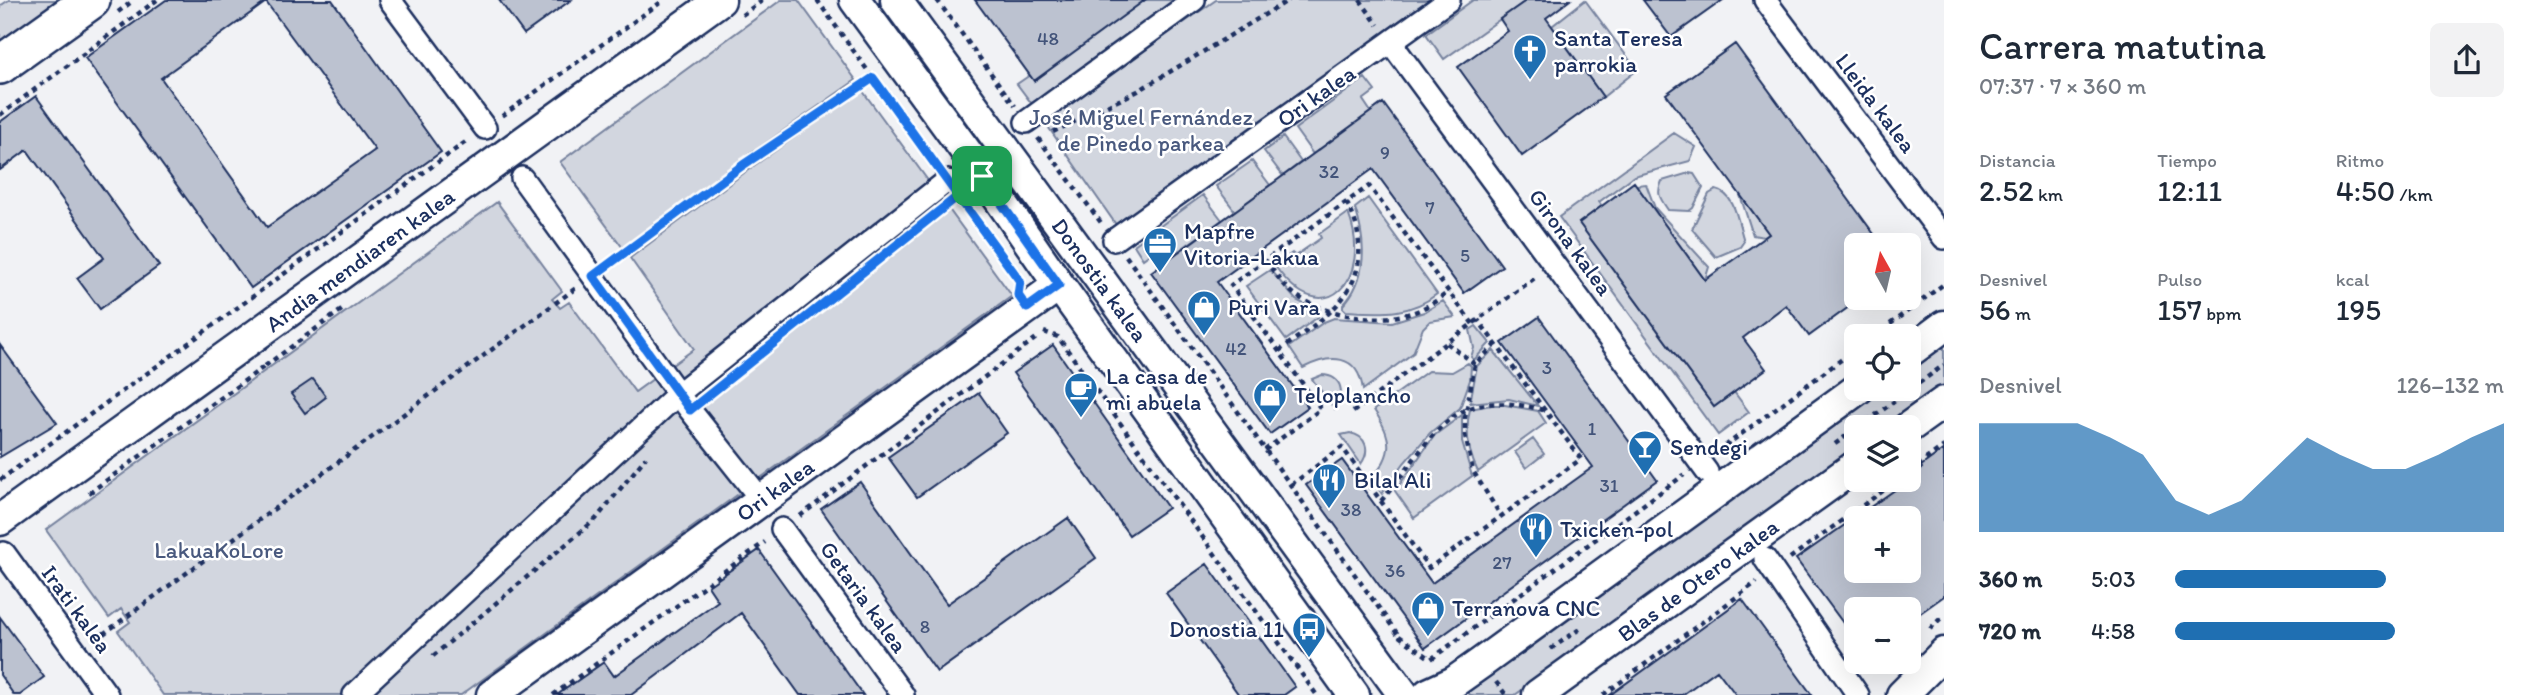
<!DOCTYPE html>
<html lang="es">
<meta charset="utf-8">
<style>
body{margin:0;font-family:Itim,sans-serif;background:#f2f2f3;color:#1f2937;height:100vh;display:flex;flex-direction:column;font-size:26px;white-space:nowrap}
*{box-sizing:border-box;margin:0}
p{font-size:23px;color:#747a83}
.icon{flex:none;width:38px;height:38px;fill:none;stroke:currentColor;stroke-width:2;stroke-linecap:round;stroke-linejoin:round}
.map{position:relative;flex:1;overflow:hidden}
.sheet{display:flex;flex-direction:column;background:#fff;width:595px}
.sheet>*{flex:none}
.needle{width:46px;rotate:352deg}
.buttons{position:absolute;left:1844px;top:233px;display:grid;gap:14px}
.buttons a{display:grid;place-items:center;width:77px;height:77px;border-radius:10px;background:#fff;box-shadow:0 7px 28px #0002;font-size:35px}
.pin{position:absolute;display:grid;place-items:center;width:60px;height:60px;color:#fff;margin:-30px;border-radius:14px;box-shadow:0 4px 10px #0006}
.round{display:grid;place-items:center;flex:none;width:74px;height:74px;border-radius:10px;background:#f2f2f3}
.head{display:flex;align-items:center;justify-content:space-between;height:119px;padding:0 35px}
h1{font-size:38px;font-weight:600;line-height:52px}
.metrics{display:grid;grid-template-columns:repeat(3,1fr);gap:10px;height:119px;padding:7px 35px}
.metrics div{display:grid;align-content:center}
.metrics b{font-size:30px;font-weight:600}
.metrics small{font-size:19px;font-weight:400}
.metrics p{font-size:19px}
.chart{height:196px;padding:14px 35px}
.chart p{display:flex;justify-content:space-between}
.chart svg{width:100%;height:126px;margin-top:7px;fill:#1f6fb2;opacity:.7}
ul{padding:0 35px;list-style:none;font-size:23px}
li{display:grid;grid-template-columns:112px 84px 1fr;align-items:center;height:52px}
li i{height:18px;border-radius:9px;background:#1f6fb2}
main{display:flex;flex:1;min-height:0}
.map>svg:first-child{display:block}
.green{fill:#d2d6df;stroke:#76829e;stroke-width:2}
.building{fill:#bcc2d0;stroke:#1b2f5e;stroke-width:2;fill-rule:evenodd}
.lines{fill:none;stroke-linecap:round;stroke-linejoin:round}
.pedestrian-casing{stroke:#1b2f5e;stroke-width:26}
.minor-casing{stroke:#1b2f5e;stroke-width:35}
.tertiary-casing{stroke:#1b2f5e;stroke-width:42}
.path{stroke:#1b2f5e;stroke-width:4.5;stroke-dasharray:5 5;stroke-linecap:butt}
.pedestrian{stroke:#fff;stroke-width:21}
.minor{stroke:#fff;stroke-width:30}
.tertiary{stroke:#fff;stroke-width:37}
.route-casing{stroke:#fff;stroke-width:14}
.route{stroke:#1a73e8;stroke-width:9}
.labels{text-anchor:middle;stroke-width:5;stroke-linejoin:round;paint-order:stroke}
.number-label{font-size:19px;fill:#43547a}
.poi-label{font-size:23px;fill:#1b2f5e;stroke:#fff;text-anchor:start}
.street-label{font-size:23px;fill:#1b2f5e;stroke:#fff}
.park-label{font-size:23px;fill:#49597e;stroke:#fff}
</style>
<main>
<div class="map">
<svg width="1944" height="695" viewBox="0 0 1944 695">
<rect width="100%" height="100%" fill="#f1f2f5"/>
<filter id="ink" filterUnits="userSpaceOnUse"><feTurbulence type="fractalNoise" baseFrequency=".0143" numOctaves="2"/><feDisplacementMap in="SourceGraphic" scale="14" xChannelSelector="R" yChannelSelector="G"/><feConvolveMatrix kernelMatrix="1 2 1 2 8 2 1 2 1" color-interpolation-filters="sRGB"/></filter>
<g filter="url(#ink)">
<!-- green -->
<path class="green" d="M9,0h67l-76,54v-48z
M781,0h17l58,80 -116,81 -117,87 -63,-86z
M1145,0h39l-149,108 -18,-24 13,-9 4,5z
M1216,0h212l-311,226 -73,-105z
M1473,0h54l-83,59 -18,-25z
M1585,0l52,70 -34,27 -51,-71z
M1365,78l10,13 -12,9 8,12 -58,42 -18,-25z
M862,90l150,206 -551,399h-298l-45,-64 12,-9 -9,-13 -12,9 -63,-88 451,-328 65,89 -10,8 8,9 9,-6 66,90 59,-43 -64,-91 122,-91z
M1674,133l22,14 -6,14 -56,15 -35,26 3,4 -23,17 135,184 20,-15 15,20 -31,23 -159,-218z
M1283,137l18,25 -18,14 -19,-25z
M1252,161l18,24 -35,26 -19,-25z
M1689,173l5,1 9,14 -10,20 -4,3 -21,-1c-8,-12 -12,-16 -6,-29z
M1646,184l9,24 54,59 -4,13 -69,-95z
M1716,190c20,4 22,34 28,51l-4,6 -24,10 -24,-28 17,-35z
M1203,195l19,25 -45,32 -9,-11 -25,18 -9,-14z
M1740,195l29,39 -5,3 -11,-2z
M1368,198l69,96c-28,22 -57,19 -91,17l-3,-3v-3c25,-26 23,-64 12,-97z
M1348,213c26,65 -24,123 -73,53l17,-13 3,3 26,-18 -2,-4z
M1270,270l26,30 22,11v6l-32,23 -40,-54z
M1443,301l12,16 -25,4 -7,7 -10,25 -50,37c-5,-37 -33,-36 -60,-22l-14,-21 35,-25 10,-4 58,4 32,-10z
M1476,326l14,17 -16,17 -3,-3 3,-9 -4,-18z
M1944,343v42l-58,42h-29v21l-342,247h-45l-4,-7 415,-299 28,-1v-20z
M1493,350l45,56 -29,-7 -39,4 7,-37z
M1468,363l3,3 -1,14 -10,28 -30,25 -26,30 -22,31 -11,-15c24,-26 21,-42 3,-69l54,-39 24,1z
M1322,375c21,1 23,19 13,34l-23,-30z
M1491,405h14l33,6 8,12 -68,49c-10,-20 -13,-42 -8,-63z
M1462,415v27l10,34 -58,42 -19,-27 40,-56z
M1350,433c16,3 21,17 11,31l-20,-29z
M1533,439l11,15 -18,14 -11,-16z"/>
<!-- building -->
<path class="building" d="M166,0h166l109,152 -190,136 -166,-230zM266,2l109,148 -108,77 -106,-149z
M499,0h72l-47,34z
M975,0h170l-111,81z
M1527,0h43l-24,18 57,79 -81,59 -64,-89 50,-36 -8,-12z
M1643,0h80l-52,37z
M1735,44l147,201h-25v56l-48,35 -23,-31 -43,33 23,31 -52,38 -135,-184 55,-41 71,98 64,-46 -103,-140z
M36,96l123,170 -59,43 -23,-31 27,-20 -77,-108 -27,20v-48z
M1383,103l119,163 -38,27 -91,-124 -156,113 91,125 -38,27 -119,-162z
M1539,317l118,163 -232,168 -119,-163 36,-25 90,123 129,-93 32,-23 -91,-124z
M0,345l57,78 -57,34z
M1053,345l115,163 -39,27 -116,-162z
M313,379l13,18 -21,16 -14,-19z
M979,393l28,40 -90,64 -29,-40z
M1944,449v147l-35,25v-12h-52v33l-61,-83 113,-79 13,-12 -1,-2zM1857,518h52v52h-52z
M860,482l87,122 121,-86 28,40 -159,114 -116,-163z
M759,550l104,145h-63l-59,-82 -110,82h-74l47,-33 10,14 104,-75 -10,-15z
M1207,564l88,123 -11,8h-45l-73,-102z
M1742,599l70,96h-76l-19,-25 -35,25h-72z
M0,617l44,60 -24,18h-6l-14,-20z"/>
<g class="lines">
<!-- pedestrian casing -->
<g class="pedestrian-casing">
<path id="pedestrian" d="M390,0l95,128
M1765,0l179,238
M1391,43l316,429
M1026,122l168,-122
M522,178l168,232 62,78
M1114,240l335,-240
M782,529l121,166
M4,553l103,142
M1765,559l93,136
M354,695l325,-302 268,-212"/>
</g>
<!-- minor casing -->
<g class="minor-casing">
<path id="minor" d="M855,0l118,161 86,124 295,410
M896,0l507,694
M1909,352l35,-26
M1909,427l35,-25
M0,520l720,-520
M1428,694l26,-12 27,-19 378,-275
M492,695l567,-410
M1538,695l319,-230
M1902,695l42,-42"/>
</g>
<!-- tertiary casing -->
<g class="tertiary-casing">
<path id="tertiary" d="M0,65l91,-65"/>
</g>
<!-- path -->
<path class="path" d="M817,0l117,163
M937,0l78,106
M1360,0l18,25
M118,12l16,-12
M742,15l21,-15
M0,115l157,-115
M502,116l162,-116
M1053,132l85,-41 151,-91
M1038,138l64,86
M960,198l60,84
M1126,256l273,380
M1265,260c9,11 17,24 28,33 28,22 85,31 118,20 14,-4 26,-13 38,-21
M609,264l134,-99 130,-87
M1044,332l14,5 258,357
M1874,336l70,-52
M1447,343l28,21
M1496,344l-21,20 -10,54v17l8,36 28,45
M1279,351c38,-29 84,-52 80,-107 -1,-16 -5,-29 -13,-42
M265,366l78,-57
M1911,389l33,-24
M1353,412l183,-135
M1859,427l36,-26
M1835,444l22,-16
M1265,450l56,-41 -90,-124 138,-99 104,138
M1717,452l140,-104
M1909,471l35,-25
M0,480l467,-339
M1291,485l51,-38 87,121 152,-109 -103,-139
M89,493l176,-127 -1,-2
M1381,501c54,-62 65,-117 162,-91
M800,516l239,-180
M1790,558l108,-78
M1930,629l14,-14
M1399,636l32,23 253,-184
M95,640l481,-352
M1551,649l30,-21
M433,656l163,-137 50,-62
M1496,682l10,13
M553,695l212,-153
M1603,695l154,-113"/>
<!-- pedestrian -->
<use href="#pedestrian" class="pedestrian"/>
<!-- minor -->
<use href="#minor" class="minor"/>
<!-- tertiary -->
<use href="#tertiary" class="tertiary"/>
</g>
</g>
<g class="lines" filter="url(#ink)">
<!-- route casing -->
<g class="route-casing">
<path id="route" d="M982,176l-24,20 -85,-118 -130,87 -150,111 97,134 268,-214 62,85 -2,14 9,13 32,-23 -77,-109"/>
</g>
<!-- route -->
<use href="#route" class="route"/>
</g>
<!-- icons -->
<defs>
<g id="church-pin" transform="scale(1.75)"><path d="M0 17L-7.5 6A9.5 9.5 0 1 1 7.5 6Z" fill="#1f6fb2" stroke="#fff"/><path d="M-1.2-6h2.4v3.5h3.3v2.4h-3.3V6h-2.4V-.1h-3.3v-2.4h3.3Z" fill="#fff"/></g>
<g id="office-pin" transform="scale(1.75)"><path d="M0 17L-7.5 6A9.5 9.5 0 1 1 7.5 6Z" fill="#1f6fb2" stroke="#fff"/><path d="M-6-3h4V-5.5h4V-3h4V5H-6ZM-1-4.5V-3h2v-1.5ZM-6 0V1H6V0Z" fill="#fff"/></g>
<g id="shop-pin" transform="scale(1.75)"><path d="M0 17L-7.5 6A9.5 9.5 0 1 1 7.5 6Z" fill="#1f6fb2" stroke="#fff"/><path d="M-5-2.5h2.3a2.7 3.5 0 0 1 5.4 0H5L5.5 6h-11ZM-1.5-2.5h3a1.5 2.3 0 0 0-3 0Z" fill="#fff"/></g>
<g id="cafe-pin" transform="scale(1.75)"><path d="M0 17L-7.5 6A9.5 9.5 0 1 1 7.5 6Z" fill="#1f6fb2" stroke="#fff"/><path d="M-5.5-4.5H6V0H3Q3 3.5 0 3.5H-2.5Q-5.5 3.5-5.5 0ZM3-3.2v2h1.7v-2ZM-6 4.5H4V6H-6Z" fill="#fff"/></g>
<g id="bar-pin" transform="scale(1.75)"><path d="M0 17L-7.5 6A9.5 9.5 0 1 1 7.5 6Z" fill="#1f6fb2" stroke="#fff"/><path d="M-6-5H6L.8 .8V4.5H3.5V6h-7V4.5H-.8V.8Z" fill="#fff"/></g>
<g id="restaurant-pin" transform="scale(1.75)"><path d="M0 17L-7.5 6A9.5 9.5 0 1 1 7.5 6Z" fill="#1f6fb2" stroke="#fff"/><path d="M-5-6h1v4h1v-4h1v4h1v-4h1v5L-1.5 .5V6h-2V.5L-5-1ZM5-6V6H3V1.5H1.5Q1.5-4 5-6Z" fill="#fff"/></g>
<g id="bus-pin" transform="scale(1.75)"><path d="M0 17L-7.5 6A9.5 9.5 0 1 1 7.5 6Z" fill="#1f6fb2" stroke="#fff"/><path d="M-5-6H5V4H4V6H2V4H-2V6H-4V4H-5ZM-3.5-4V0h7V-4ZM-3.5 1.2v1.5H-2V1.2ZM2 1.2v1.5H3.5V1.2Z" fill="#fff"/></g>
</defs>
<g fill-rule="evenodd">
<use href="#church-pin" x="1530" y="51"/>
<use href="#office-pin" x="1160" y="244"/>
<use href="#shop-pin" x="1204" y="307"/>
<use href="#cafe-pin" x="1081" y="389"/>
<use href="#shop-pin" x="1270" y="395"/>
<use href="#bar-pin" x="1645" y="447"/>
<use href="#restaurant-pin" x="1329" y="480"/>
<use href="#restaurant-pin" x="1536" y="529"/>
<use href="#shop-pin" x="1428" y="608"/>
<use href="#bus-pin" x="1309" y="629"/>
</g>
<g class="labels">
<!-- number labels -->
<g class="number-label">
<text x="1048" y="45">48</text>
<text x="1385" y="159">9</text>
<text x="1329" y="178">32</text>
<text x="1430" y="214">7</text>
<text x="1465" y="262">5</text>
<text x="1236" y="355">42</text>
<text x="1547" y="374">3</text>
<text x="1592" y="435">1</text>
<text x="1609" y="492">31</text>
<text x="1351" y="516">38</text>
<text x="1502" y="569">27</text>
<text x="1395" y="577">36</text>
<text x="925" y="633">8</text>
</g>
<!-- poi labels -->
<g class="poi-label">
<text x="1554" y="46">Santa Teresa<tspan x="1554" dy="26">parrokia</tspan></text>
<text x="1184" y="239">Mapfre<tspan x="1184" dy="26">Vitoria-Lakua</tspan></text>
<text x="1228" y="315">Puri Vara</text>
<text x="1106" y="384">La casa de<tspan x="1106" dy="26">mi abuela</tspan></text>
<text x="1294" y="403">Teloplancho</text>
<text x="1670" y="455">Sendegi</text>
<text x="1354" y="488">Bilal Ali</text>
<text x="1560" y="537">Txicken-pol</text>
<text x="1452" y="616">Terranova CNC</text>
<text x="1284" y="637" text-anchor="end">Donostia 11</text>
</g>
<!-- street labels -->
<g class="street-label">
<text transform="translate(1316 96) rotate(-35)" y="8">Ori kalea</text>
<text transform="translate(1876 103) rotate(53)" y="8">Lleida kalea</text>
<text transform="translate(1571 242) rotate(54)" y="8">Girona kalea</text>
<text transform="translate(360 260) rotate(-36)" y="8">Andia mendiaren kalea</text>
<text transform="translate(1100 280) rotate(54)" y="8">Donostia kalea</text>
<text transform="translate(775 490) rotate(-36)" y="8">Ori kalea</text>
<text transform="translate(1698 580) rotate(-36)" y="8">Blas de Otero kalea</text>
<text transform="translate(864 597) rotate(54)" y="8">Getaria kalea</text>
<text transform="translate(77 609) rotate(54)" y="8">Irati kalea</text>
</g>
<!-- park labels -->
<g class="park-label">
<text x="1141" y="125">José Miguel Fernández<tspan x="1141" dy="26">de Pinedo parkea</tspan></text>
<text x="219" y="558">LakuaKoLore</text>
</g>
</g>
</svg>
<div class="buttons">
<a><svg class="needle" viewBox="-14 -14 28 28"><path d="M0-13l5 13h-10z" fill="#e53935"/><path d="M0 13l5-13h-10z" fill="#747a83"/></svg></a>
<a><svg class="icon" aria-label="locate" viewBox="0 0 24 24"><circle cx="12" cy="12" r="6"/><path d="M12 2v4M12 18v4M2 12h4M18 12h4"/></svg></a>
<a><svg class="icon" aria-label="layers" viewBox="0 0 24 24"><path d="M12 4l9 5-9 5-9-5zM3 14l9 5 9-5"/></svg></a>
<a>+</a>
<a>−</a>
</div>
<div class="pin" style="left:982px;top:176px;background:#1e9e55"><svg class="icon" aria-label="arrive" viewBox="0 0 24 24"><path d="M6 21V4h12l-3 4 3 4H6"/></svg></div>
</div>
<section class="sheet">
<div class="head"><div><h1>Carrera matutina</h1><p>07:37 · 7 × 360 m</p></div><a class="round"><svg class="icon" aria-label="share" viewBox="0 0 24 24"><path d="M12 15V3M7 8l5-5 5 5M5 13v7h14v-7"/></svg></a></div>
<div class="metrics">
<div><p>Distancia</p><b>2.52<small> km</small></b></div>
<div><p>Tiempo</p><b>12:11</b></div>
<div><p>Ritmo</p><b>4:50<small> /km</small></b></div>
</div>
<div class="metrics">
<div><p>Desnivel</p><b>56<small> m</small></b></div>
<div><p>Pulso</p><b>157<small> bpm</small></b></div>
<div><p>kcal</p><b>195</b></div>
</div>
<div class="chart"><p><span>Desnivel</span>126–132 m</p>
<svg viewBox="0 0 160 44" preserveAspectRatio="none"><path d="M0 44V6L10 6L20 6L30 6L40 11L50 17L60 33L70 38L80 33L90 22L100 11L110 17L120 22L130 22L140 17L150 11L160 6V44z"/></svg>
</div>
<ul>
<li><b>360 m</b>5:03<i style="width:64%"></i></li>
<li><b>720 m</b>4:58<i style="width:67%"></i></li>
</ul>
</section>
</main>
